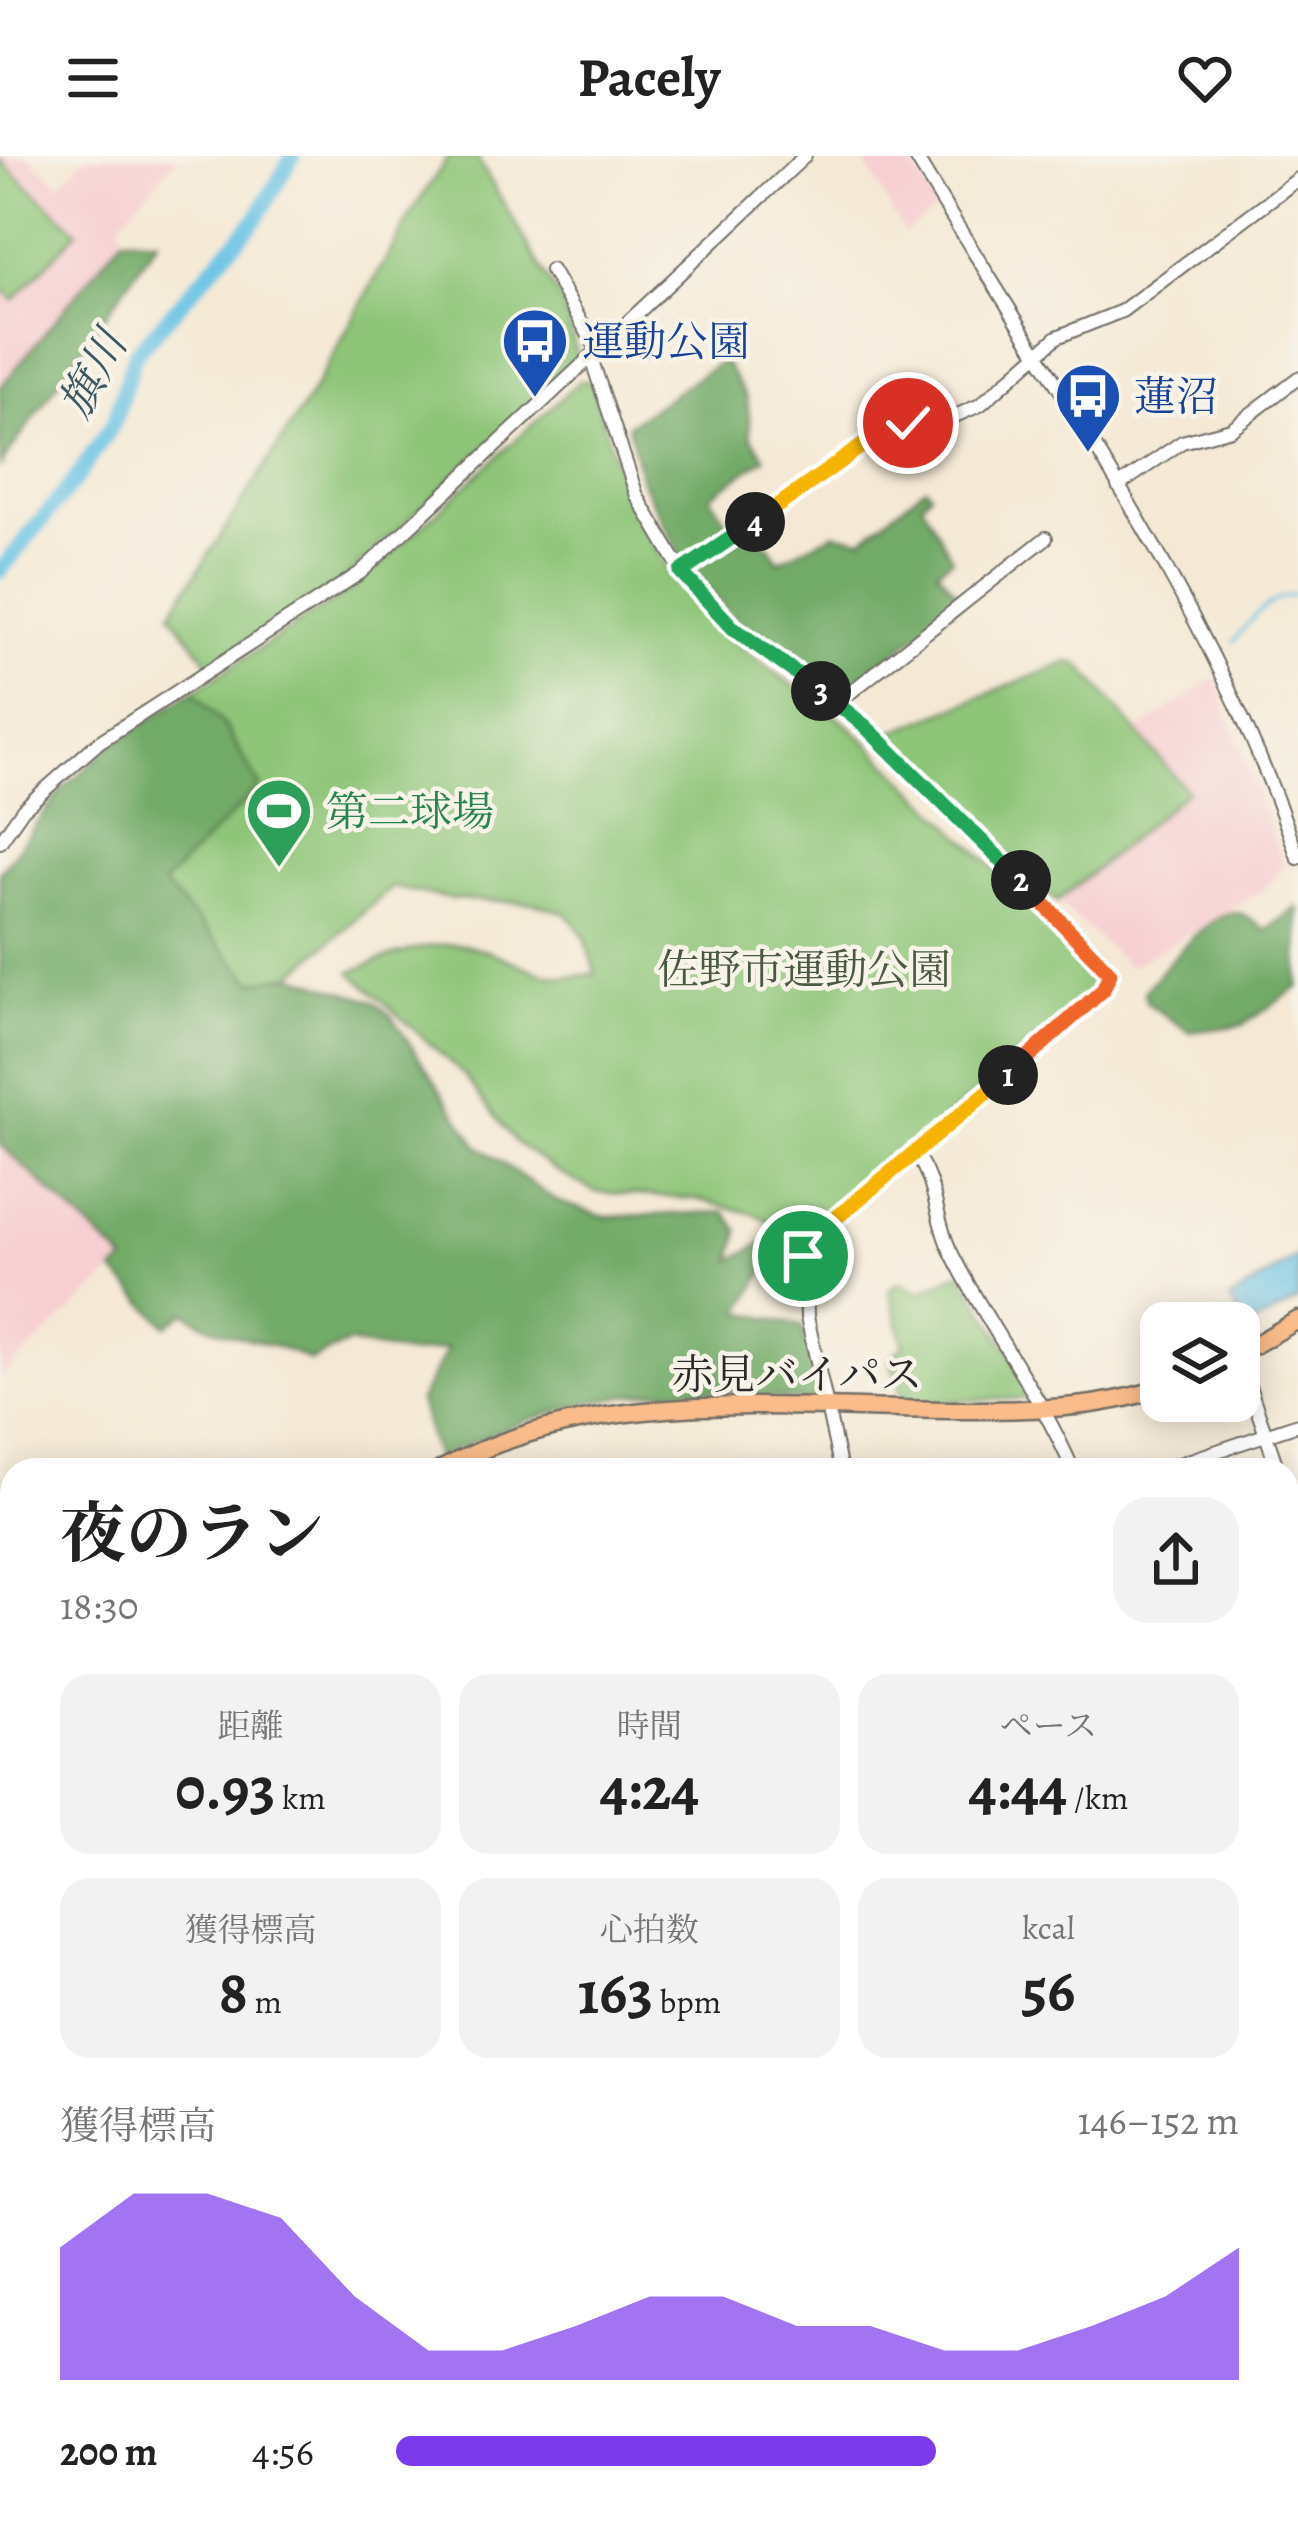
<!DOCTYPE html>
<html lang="ja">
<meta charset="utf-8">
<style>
body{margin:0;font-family:Alegreya,"Noto Serif JP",serif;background:#f2f2f2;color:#222;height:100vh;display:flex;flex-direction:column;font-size:45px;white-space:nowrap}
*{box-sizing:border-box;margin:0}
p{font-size:39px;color:#767676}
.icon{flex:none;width:66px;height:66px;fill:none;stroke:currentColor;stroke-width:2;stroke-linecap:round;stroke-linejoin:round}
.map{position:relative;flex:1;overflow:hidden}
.details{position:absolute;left:0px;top:1302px;width:1299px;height:1065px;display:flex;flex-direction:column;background:#fff;border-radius:36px 36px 0 0;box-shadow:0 6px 30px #0003}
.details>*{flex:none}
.buttons{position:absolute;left:1140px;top:1146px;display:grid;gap:24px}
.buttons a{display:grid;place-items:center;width:120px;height:120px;border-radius:24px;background:#fff;box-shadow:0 6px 30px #0003;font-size:60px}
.pin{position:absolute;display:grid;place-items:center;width:102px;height:102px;color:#fff;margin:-51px;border:6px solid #fff;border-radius:50%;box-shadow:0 3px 12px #0007}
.km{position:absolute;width:60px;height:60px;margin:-30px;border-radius:50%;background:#222;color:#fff;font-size:33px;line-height:60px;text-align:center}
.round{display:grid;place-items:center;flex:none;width:126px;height:126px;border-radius:36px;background:#f2f2f2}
.head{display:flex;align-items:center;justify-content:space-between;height:204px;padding:0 60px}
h1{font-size:66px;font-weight:700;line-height:90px}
.stats{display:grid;grid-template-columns:repeat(3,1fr);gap:18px;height:204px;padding:12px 60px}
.stats div{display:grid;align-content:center;border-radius:30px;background:#f2f2f2;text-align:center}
.stats b{font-size:60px;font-weight:700}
.stats small{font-size:33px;font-weight:400}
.stats p{font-size:33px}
.chart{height:336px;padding:24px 60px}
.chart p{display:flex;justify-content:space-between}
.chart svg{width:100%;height:216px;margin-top:12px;fill:#7c3aed;opacity:.7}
ul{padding:0 60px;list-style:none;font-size:39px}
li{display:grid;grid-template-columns:192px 144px 1fr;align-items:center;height:90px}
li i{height:30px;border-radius:15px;background:#7c3aed}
header{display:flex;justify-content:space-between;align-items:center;height:156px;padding:0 60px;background:#fff;font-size:54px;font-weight:700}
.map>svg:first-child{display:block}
.built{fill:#f7cfd2}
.green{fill:#8ec578;stroke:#5c7852;stroke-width:3}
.forest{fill:#72aa68;stroke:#4e6a4a;stroke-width:3}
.water{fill:#67c2e5;stroke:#497688;stroke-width:3}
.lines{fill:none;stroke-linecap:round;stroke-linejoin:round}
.stream{stroke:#67c2e5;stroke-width:3}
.river{stroke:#67c2e5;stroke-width:16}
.minor-casing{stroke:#726e66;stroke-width:16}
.major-casing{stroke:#726e66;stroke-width:21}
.minor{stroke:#fff;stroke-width:12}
.major{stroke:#f9bc8a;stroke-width:16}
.split-1-casing{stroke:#fff;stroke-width:24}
.split-2-casing{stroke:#fff;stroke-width:24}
.split-3-casing{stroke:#fff;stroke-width:24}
.split-4-casing{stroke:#fff;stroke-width:24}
.split-5-casing{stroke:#fff;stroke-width:24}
.split-1{stroke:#f5b400;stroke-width:15}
.split-2{stroke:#f0652b;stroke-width:15}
.split-3{stroke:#22a559;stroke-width:15}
.split-4{stroke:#22a559;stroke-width:15}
.split-5{stroke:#f5b400;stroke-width:15}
.labels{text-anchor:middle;stroke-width:9;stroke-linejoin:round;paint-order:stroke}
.transit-label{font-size:42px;fill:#164399;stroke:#f7f3e8;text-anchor:start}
.leisure-label{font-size:42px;fill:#27864d;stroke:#f7f3e8;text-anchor:start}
.park-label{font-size:42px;fill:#495942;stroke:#f7f3e8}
.street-label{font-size:42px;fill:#2b2b2b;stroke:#f7f3e8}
.water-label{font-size:45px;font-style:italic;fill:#3d5863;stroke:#f7f3e8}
</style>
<header><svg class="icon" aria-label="menu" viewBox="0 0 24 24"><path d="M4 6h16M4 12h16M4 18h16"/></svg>Pacely<svg class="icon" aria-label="heart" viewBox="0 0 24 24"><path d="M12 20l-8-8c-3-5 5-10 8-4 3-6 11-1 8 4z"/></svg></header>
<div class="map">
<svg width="1298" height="2366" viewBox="0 0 1298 2366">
<rect width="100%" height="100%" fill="#f7f3e8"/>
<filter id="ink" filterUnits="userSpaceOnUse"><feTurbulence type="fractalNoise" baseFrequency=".00833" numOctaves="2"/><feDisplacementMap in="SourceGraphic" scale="24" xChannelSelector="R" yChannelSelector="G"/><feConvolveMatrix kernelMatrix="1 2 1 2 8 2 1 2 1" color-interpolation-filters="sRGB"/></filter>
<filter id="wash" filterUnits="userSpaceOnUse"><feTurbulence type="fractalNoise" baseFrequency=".004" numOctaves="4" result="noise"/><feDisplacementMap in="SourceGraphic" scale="48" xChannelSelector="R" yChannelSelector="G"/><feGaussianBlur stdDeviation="2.7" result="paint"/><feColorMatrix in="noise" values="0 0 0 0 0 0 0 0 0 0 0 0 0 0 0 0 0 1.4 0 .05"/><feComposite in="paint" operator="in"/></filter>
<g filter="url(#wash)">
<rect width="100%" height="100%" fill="#f5e9d5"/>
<!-- built -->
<path class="built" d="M0,0h28l32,28 26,-28h93l-60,68 4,13 -123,150z
M861,0h45l34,51 -36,26z
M1215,521l69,189 -23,25 -131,76 -73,-65 130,-111 -50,-60z
M0,988l125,117 -125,117z"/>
<!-- green -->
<path class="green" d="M449,0h27l87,149 16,56 -247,229 -122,75 -39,-52 138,-215 106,-191z
M0,4l77,71 -63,69 -14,-13z
M581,224l11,2 31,106 49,89 24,28 47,44 110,80 245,241 -10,26 -283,244 -50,-26 -59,-15 -100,-7 -40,-21 -41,-29 -51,-67 -113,-103c32,-14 84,-34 119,-26 53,13 68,40 126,27l-11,-36 -19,-24 -32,-10 -83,-4 -59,-12 -100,88 -39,8 -91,-99 98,-98 -36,-61 -31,-34 162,-104z
M1068,506l12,3 107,126 -130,111 -170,-168z
M961,1116l77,126 -134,5 -14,-45 14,-13 -15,-56 12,-7 18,10z"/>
<!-- forest -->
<path class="forest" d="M123,81l35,3 -158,226v-78z
M723,204l24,38 4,38 14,22 -55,38 28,43 31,6 9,16 57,-28 27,6 63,-52 5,6 -8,10 30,55 -15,12 26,30 -120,92 -8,2 -98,-72 -44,-49 4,-7 -5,-8 -9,3 -41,-79 -14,-57z
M193,535l31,34 36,61 -97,98 90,98 39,-7 80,25 20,17 85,128 79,56 49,16 120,-5 14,19 -7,29 56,-31 -47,83 61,14 15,69 -6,7c-34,-4 -69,-11 -103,-12 -90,-3 -192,29 -272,69l-17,-58 28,-52 -38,5 -61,-11 -38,18c-45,-25 -82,-18 -125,-49l-18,14 -53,-54 11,-11 -125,-117v-272l62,-82 46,-42z
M1298,751v80l-55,38 -53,7 -43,-29 -3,-11c17,-20 67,-86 97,-78 7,2 18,12 24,17z"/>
<!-- water -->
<path class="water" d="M1298,1100v45l-52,27 -16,-28z"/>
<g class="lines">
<!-- stream -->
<path class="stream" d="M1234,486c15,-23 36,-46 64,-48
M1287,2024l11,-1
M614,2366l9,-11"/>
<!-- river -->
<path class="river" d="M0,415l75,-91 39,-58 21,-68 122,-136 36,-62"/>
</g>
</g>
<g filter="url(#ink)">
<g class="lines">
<!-- minor casing -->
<g class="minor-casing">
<path id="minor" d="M915,0c137,230 297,446 383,702
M551,114l47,81
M591,202l46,138 49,83 62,62 117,85 245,246 -6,18 -299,257 2,70 34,153
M1118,330l64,-44 49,-13 67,-51
M681,416l199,-140 49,-20 26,4 25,-11 77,-68 65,-26 176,-132
M837,547l209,-165
M0,686l23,-33 76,-67 261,-169 445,-417
M916,999c21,28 19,64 34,95 37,76 90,142 123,220
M1239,1201l39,113
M1161,1314l137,-46
M1287,1342l11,23
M1287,1393l11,-6
M0,1432l12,13
M1287,1521l11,13
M0,1569l12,7
M1287,1608l11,-7
M1287,1749l11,-7
M1287,1903l11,8
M0,1936l12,17
M0,2089l12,-6
M0,2142l12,24
M351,2355l4,11
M473,2355l4,11
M852,2355l10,11
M0,2365l22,-10
M559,2366l11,-11"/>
</g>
<!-- major casing -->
<g class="major-casing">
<path id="major" d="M1239,1198l59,-34
M440,1314c159,-87 347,-60 522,-60 67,0 134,0 199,-22
M0,1703l12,-11"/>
</g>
<!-- minor -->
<use href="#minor" class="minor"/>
<!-- major -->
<use href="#major" class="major"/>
</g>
</g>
<g class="lines" filter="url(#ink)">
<!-- split-1 casing -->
<g class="split-1-casing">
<path id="split-1" d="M803,1100l9,-18 196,-163"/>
</g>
<!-- split-2 casing -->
<g class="split-2-casing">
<path id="split-2" d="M1008,919l95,-85 7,-17 -89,-93"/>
</g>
<!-- split-3 casing -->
<g class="split-3-casing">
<path id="split-3" d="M821,535l44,35 156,154"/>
</g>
<!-- split-4 casing -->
<g class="split-4-casing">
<path id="split-4" d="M755,366l-74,50 52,56 88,63"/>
</g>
<!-- split-5 casing -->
<g class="split-5-casing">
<path id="split-5" d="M755,366l125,-89 28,-10"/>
</g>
<!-- split-1 -->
<use href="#split-1" class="split-1"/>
<!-- split-2 -->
<use href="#split-2" class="split-2"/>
<!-- split-3 -->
<use href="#split-3" class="split-3"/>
<!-- split-4 -->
<use href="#split-4" class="split-4"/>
<!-- split-5 -->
<use href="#split-5" class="split-5"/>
</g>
<!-- icons -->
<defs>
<g id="bus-pin" transform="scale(3.45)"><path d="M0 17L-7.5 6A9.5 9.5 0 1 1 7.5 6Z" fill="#1a4fb4" stroke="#f7f3e8"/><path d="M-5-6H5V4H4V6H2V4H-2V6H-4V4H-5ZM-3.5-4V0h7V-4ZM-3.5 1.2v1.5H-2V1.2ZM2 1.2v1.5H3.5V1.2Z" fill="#fff"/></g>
<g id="stadium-pin" transform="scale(3.45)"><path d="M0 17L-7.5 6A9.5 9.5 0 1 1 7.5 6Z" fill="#2e9e5b" stroke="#f7f3e8"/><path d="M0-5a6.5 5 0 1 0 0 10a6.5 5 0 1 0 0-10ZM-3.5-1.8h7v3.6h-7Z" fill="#fff"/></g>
</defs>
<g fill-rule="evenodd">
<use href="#bus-pin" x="535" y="185"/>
<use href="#bus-pin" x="1088" y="240"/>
<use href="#stadium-pin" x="279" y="655"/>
</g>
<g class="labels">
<!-- transit labels -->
<g class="transit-label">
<text x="582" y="200">運動公園</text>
<text x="1134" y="255">蓮沼</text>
</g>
<!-- leisure labels -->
<g class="leisure-label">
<text x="326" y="670">第二球場</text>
</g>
<!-- park labels -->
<g class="park-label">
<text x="804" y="828">佐野市運動公園</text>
</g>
<!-- street labels -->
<g class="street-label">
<text x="797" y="1233">赤見バイパス</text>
</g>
<!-- water labels -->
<g class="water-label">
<text transform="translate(92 218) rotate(-62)" y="16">旗川</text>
</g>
</g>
</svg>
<div class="buttons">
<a><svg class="icon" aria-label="layers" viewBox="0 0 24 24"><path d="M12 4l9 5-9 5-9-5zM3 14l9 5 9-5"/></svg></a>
</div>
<div class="pin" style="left:803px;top:1100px;background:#1e9e55"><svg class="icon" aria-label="arrive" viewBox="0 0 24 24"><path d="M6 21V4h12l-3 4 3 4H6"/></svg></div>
<div class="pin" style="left:908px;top:267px;background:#d93025"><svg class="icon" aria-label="check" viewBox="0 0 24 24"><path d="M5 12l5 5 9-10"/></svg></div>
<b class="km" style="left:1008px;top:919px">1</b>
<b class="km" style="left:1021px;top:724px">2</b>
<b class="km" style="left:821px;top:535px">3</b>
<b class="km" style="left:755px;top:366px">4</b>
<section class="details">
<div class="head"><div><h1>夜のラン</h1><p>18:30</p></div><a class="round"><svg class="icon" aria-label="share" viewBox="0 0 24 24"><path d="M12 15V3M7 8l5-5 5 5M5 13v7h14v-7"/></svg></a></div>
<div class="stats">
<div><p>距離</p><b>0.93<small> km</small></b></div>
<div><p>時間</p><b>4:24</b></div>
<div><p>ペース</p><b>4:44<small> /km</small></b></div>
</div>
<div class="stats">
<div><p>獲得標高</p><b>8<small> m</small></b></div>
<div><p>心拍数</p><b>163<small> bpm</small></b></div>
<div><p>kcal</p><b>56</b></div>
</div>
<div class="chart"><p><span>獲得標高</span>146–152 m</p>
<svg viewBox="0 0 160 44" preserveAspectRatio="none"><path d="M0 44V17L10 6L20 6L30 11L40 27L50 38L60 38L70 33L80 27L90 27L100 33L110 33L120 38L130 38L140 33L150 27L160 17V44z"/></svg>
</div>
<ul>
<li><b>200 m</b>4:56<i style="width:64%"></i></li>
</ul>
</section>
</div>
